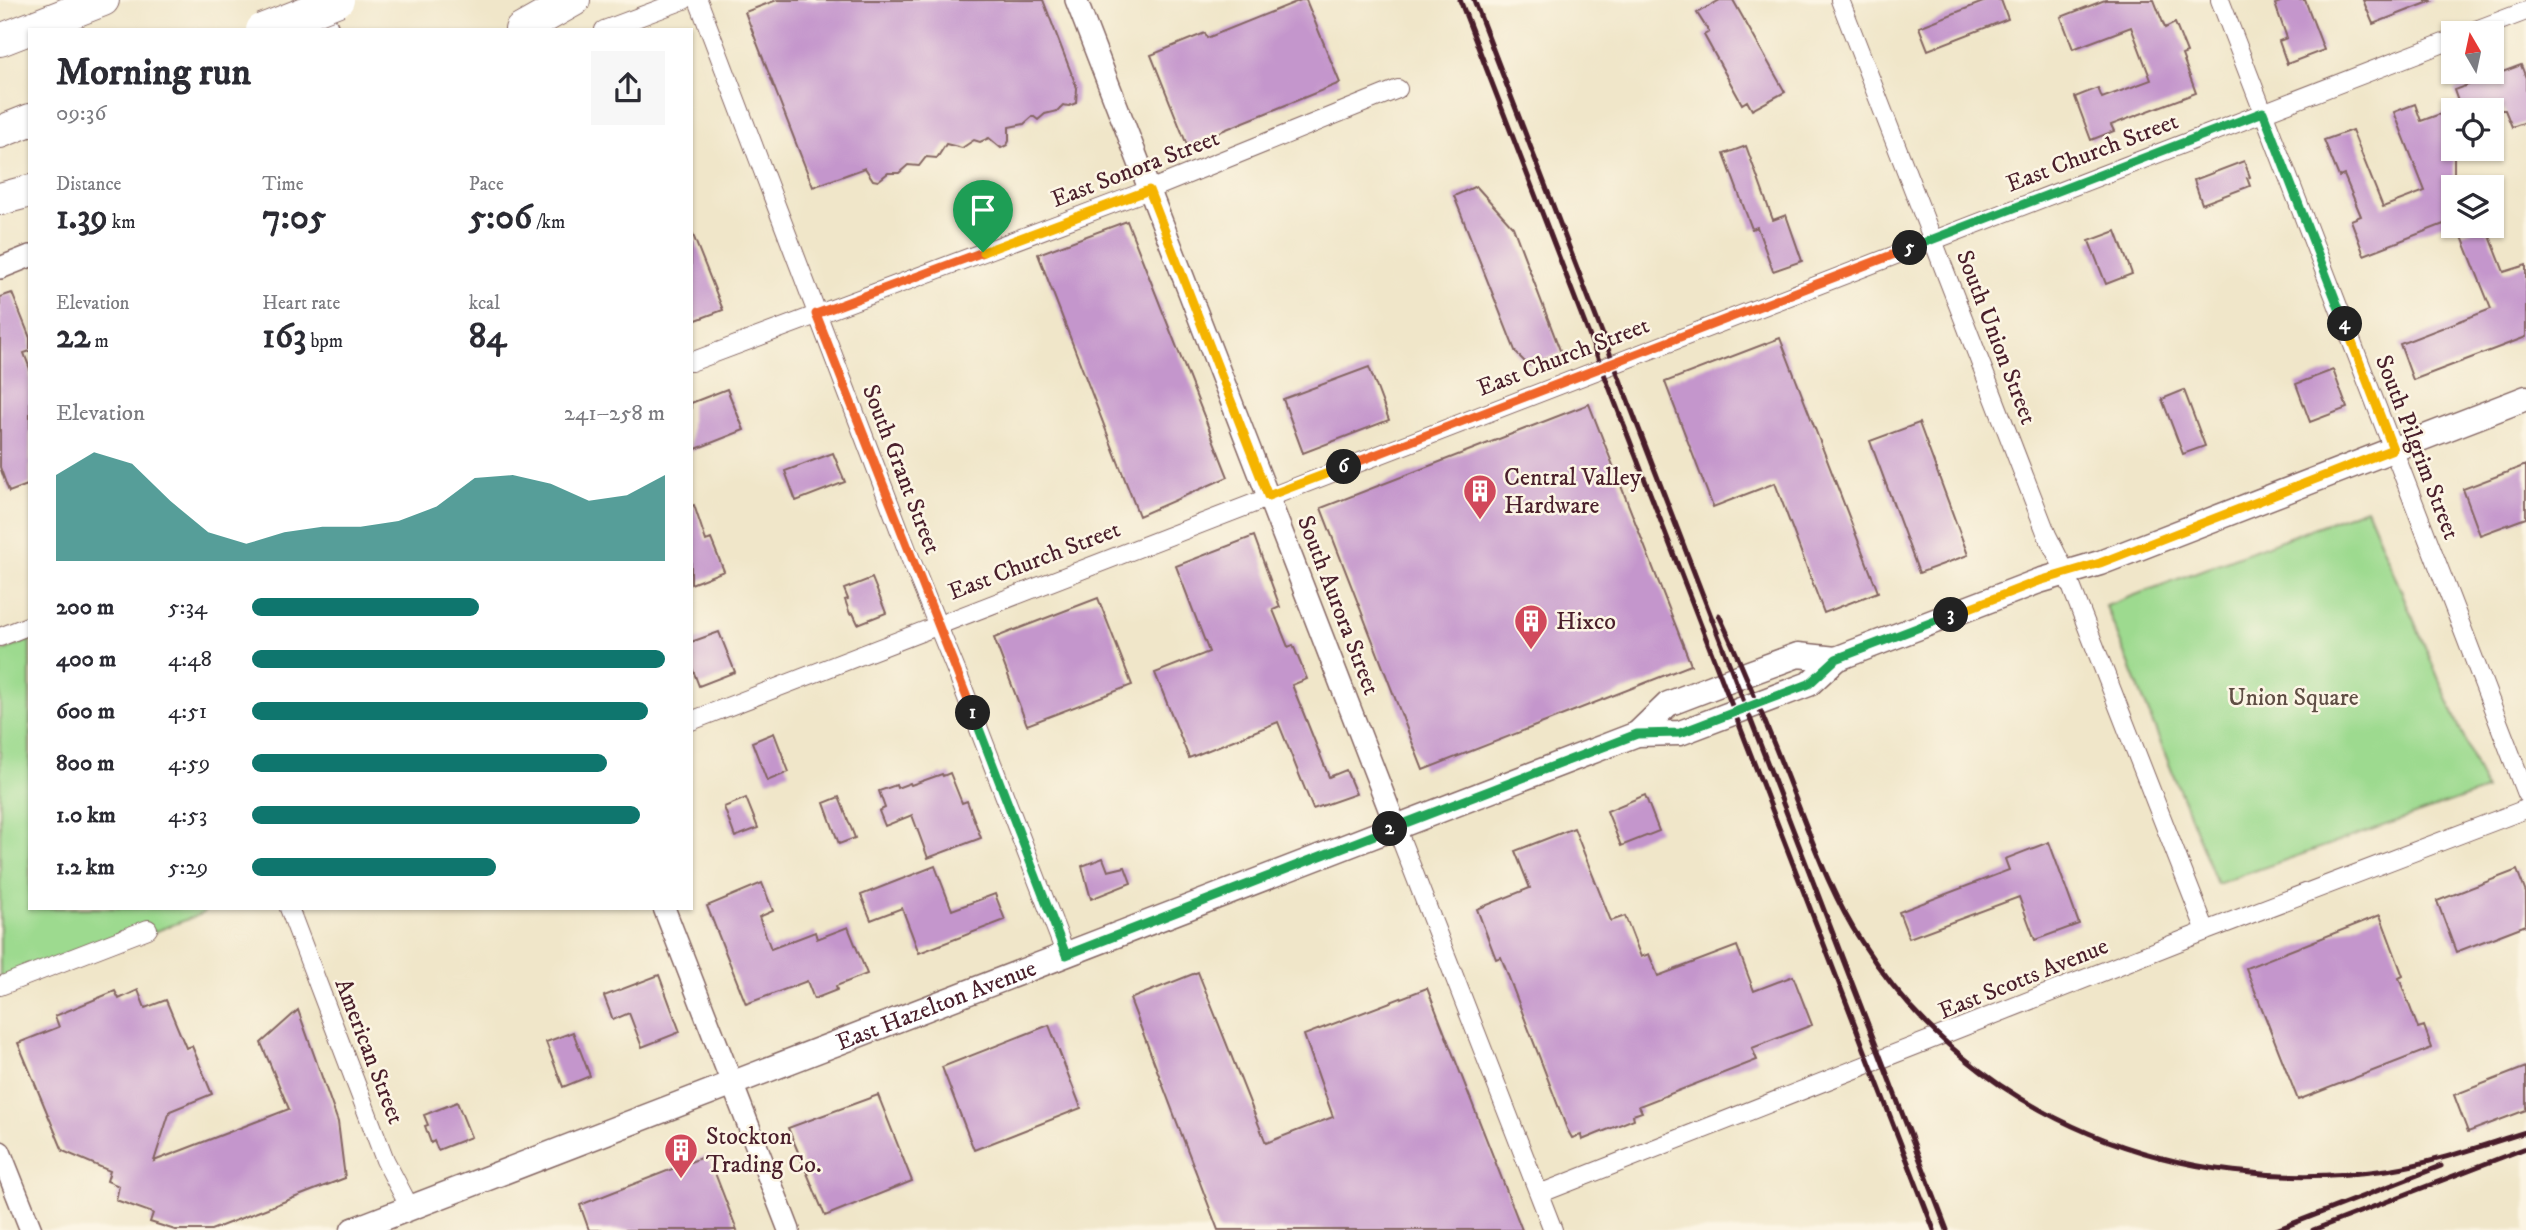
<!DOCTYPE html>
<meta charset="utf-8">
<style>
body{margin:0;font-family:"IM FELL DW Pica",serif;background:#f7f7f7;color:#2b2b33;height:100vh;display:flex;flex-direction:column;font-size:26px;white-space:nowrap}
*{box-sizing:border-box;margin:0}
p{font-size:23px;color:#7c7c81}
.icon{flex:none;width:38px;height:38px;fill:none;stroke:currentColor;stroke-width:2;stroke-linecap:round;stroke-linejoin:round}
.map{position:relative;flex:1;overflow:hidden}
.details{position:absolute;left:28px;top:28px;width:665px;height:882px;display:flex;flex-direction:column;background:#fff;border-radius:0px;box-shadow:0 2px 5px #0004}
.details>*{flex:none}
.needle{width:46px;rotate:351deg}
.tools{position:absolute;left:2441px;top:21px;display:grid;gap:14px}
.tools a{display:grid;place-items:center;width:63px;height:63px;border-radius:0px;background:#fff;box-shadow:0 2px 5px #0004;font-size:35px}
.pin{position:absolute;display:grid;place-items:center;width:60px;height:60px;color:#fff;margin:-72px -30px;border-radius:50% 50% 50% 0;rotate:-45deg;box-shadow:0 0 7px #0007}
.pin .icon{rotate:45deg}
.km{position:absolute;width:35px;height:35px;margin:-18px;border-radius:50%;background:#222;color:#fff;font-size:19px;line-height:35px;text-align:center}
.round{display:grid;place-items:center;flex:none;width:74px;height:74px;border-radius:0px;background:#f7f7f7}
.overview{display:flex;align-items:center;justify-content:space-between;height:119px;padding:0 28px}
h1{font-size:38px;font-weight:800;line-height:52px}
.figures{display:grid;grid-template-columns:repeat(3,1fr);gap:10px;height:119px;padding:7px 28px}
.figures div{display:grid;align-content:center}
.figures b{font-size:35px;font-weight:800}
.figures small{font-size:19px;font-weight:400}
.figures p{font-size:19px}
.chart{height:196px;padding:14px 28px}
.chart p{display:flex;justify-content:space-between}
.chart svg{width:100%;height:126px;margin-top:7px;fill:#0f766e;opacity:.7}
ul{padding:0 28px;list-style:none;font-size:23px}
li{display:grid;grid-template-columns:112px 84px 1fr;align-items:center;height:52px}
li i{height:18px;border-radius:9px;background:#0f766e}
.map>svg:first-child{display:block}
.green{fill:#9dda8f;stroke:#747c5d;stroke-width:2}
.building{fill:#c496cc}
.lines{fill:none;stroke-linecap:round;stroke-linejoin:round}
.minor-casing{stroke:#846562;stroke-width:20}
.tertiary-casing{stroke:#846562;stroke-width:24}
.secondary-casing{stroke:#846562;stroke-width:27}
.motorway-casing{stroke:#846562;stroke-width:34}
.minor{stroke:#fff;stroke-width:18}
.tertiary{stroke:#fff;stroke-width:21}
.secondary{stroke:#fff;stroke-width:24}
.motorway{stroke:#fff;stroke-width:32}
.rail{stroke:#4a1f2b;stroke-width:5}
.motorway-bridge-casing{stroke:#846562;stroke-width:34;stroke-linecap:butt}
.motorway-bridge{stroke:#fff;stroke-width:32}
.split-1-casing{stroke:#fff;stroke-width:14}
.split-2-casing{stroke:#fff;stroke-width:14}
.split-3-casing{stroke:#fff;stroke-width:14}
.split-4-casing{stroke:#fff;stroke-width:14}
.split-5-casing{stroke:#fff;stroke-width:14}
.split-6-casing{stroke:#fff;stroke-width:14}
.split-7-casing{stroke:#fff;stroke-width:14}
.split-1{stroke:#f0652b;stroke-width:9}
.split-2{stroke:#22a559;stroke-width:9}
.split-3{stroke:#22a559;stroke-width:9}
.split-4{stroke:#f5b400;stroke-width:9}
.split-5{stroke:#22a559;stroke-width:9}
.split-6{stroke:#f0652b;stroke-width:9}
.split-7{stroke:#f5b400;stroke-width:9}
.labels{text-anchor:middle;stroke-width:5;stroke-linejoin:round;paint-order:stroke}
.street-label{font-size:24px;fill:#4a1f2b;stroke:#fcf5e5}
.poi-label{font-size:24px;fill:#4a1f2b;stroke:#fcf5e5;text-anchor:start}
.park-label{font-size:24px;fill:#5f4e44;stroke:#fcf5e5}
</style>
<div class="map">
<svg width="2526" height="1230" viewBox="0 0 2526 1230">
<rect width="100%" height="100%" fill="#fcf5e5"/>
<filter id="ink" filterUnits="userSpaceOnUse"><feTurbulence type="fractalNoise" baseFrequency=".0143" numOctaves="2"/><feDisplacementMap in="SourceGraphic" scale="14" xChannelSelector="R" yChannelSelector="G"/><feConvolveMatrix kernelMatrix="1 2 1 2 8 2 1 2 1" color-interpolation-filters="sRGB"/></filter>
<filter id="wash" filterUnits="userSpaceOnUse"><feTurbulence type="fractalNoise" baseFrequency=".00686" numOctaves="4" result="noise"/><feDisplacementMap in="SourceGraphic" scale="28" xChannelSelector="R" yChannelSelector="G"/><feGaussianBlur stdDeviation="1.57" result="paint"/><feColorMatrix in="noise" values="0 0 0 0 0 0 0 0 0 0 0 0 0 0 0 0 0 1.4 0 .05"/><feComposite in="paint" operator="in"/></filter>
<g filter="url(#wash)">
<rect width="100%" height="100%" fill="#f0e6c9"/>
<!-- green -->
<path class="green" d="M2366,508l120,282 -269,94 -111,-278z
M30,640v268h178l-6,6 -202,76v-338z"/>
<g id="blocks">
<!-- building -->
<path class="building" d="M777,0h266l34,88 -1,15 -7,3 -6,-1 -6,6 -12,3 -7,6 -5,-4 -9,8 -15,3v14l-2,4 -6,3 -12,-10 -9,4 -6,-2 -12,8 -16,-4 -9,14 -11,-1 -7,9 -11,-1 -9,8h-11l-10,8 -5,-1 -8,-12 -52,19 -68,-175z
M1301,0h5l34,83 -153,62 -36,-90 54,-22 2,5z
M1720,0h13l52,92 -33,18 -5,-9 -5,3 -38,-69 5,-3 -12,-19z
M1988,0h13l7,19 -80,31 -9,-23z
M2105,0h49l11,28 10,-5 12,30 -5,2 14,38 -85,32 3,6 -23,9 -16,-43 23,-9 4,10 49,-18 -20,-53 -58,22 -12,-32z
M2285,0h20l19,50 -37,14 -8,-23 8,-3 -12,-34z
M2363,0h68l1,1 -59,23z
M2521,65l5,13v44l-14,5 -7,-17h-44l-7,-20z
M2415,104l6,17 33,-12v111l-90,35 -13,-35 10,-4 -17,-41 -5,2 -15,-37 28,-10 31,77 42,-16 -31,-79z
M1746,146l27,74 13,-5 16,46 -29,10 -16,-44 -5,2 -28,-75z
M2244,161l6,16 -3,1 3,8 -48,18 -8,-24z
M1476,186l37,41 48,126 -33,12 -12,-12 -62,-157z
M1127,221l101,256 -89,39 -101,-262z
M2482,226h4l18,46 22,-7v72l-113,43 -13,-36 91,-35 -30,-75z
M691,230l32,80 -32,12z
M2116,231l16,43 -26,10 -17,-43z
M12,293l18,45v13l-6,2 6,16v115l-21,8 -9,-25v-170z
M1780,338l98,254 -54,21 -49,-130 -62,24 -48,-125z
M1369,367l20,53 -86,33 -20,-54z
M2333,370l14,38 -37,14 -14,-38z
M727,389l17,41 -53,21v-48z
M2184,390l21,56 -22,8 -21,-55z
M1589,404l102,261 -268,105 -102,-262z
M1919,423l49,132 -49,18 -49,-132z
M833,453l12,29 -49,19 -11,-30z
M2526,465v53l-46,17 -17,-46z
M694,505l12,36 5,-2 13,32 -33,13v-78z
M1254,536l26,71 -7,3 15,37 5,-2 14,34 -15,6 11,27 26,65 17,-7 10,24 -43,15 -35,-87 -89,36 -34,-85 54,-21 -33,-86z
M872,578l14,35 -28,11 -5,-11 -3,1 -5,-14 3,-1 -4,-10z
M1098,598l34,87 -105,40 -33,-87z
M719,632l16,40 -36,14 -8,-21v-23z
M774,733l15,39 -22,9 -15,-39z
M950,773l12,30 5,-2 14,37 -53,20 -16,-43 -27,11 -6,-15 6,-3 -6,-17 17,-6 1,3 13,-5 1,2 31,-11 1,2z
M1645,795l14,36 -38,15 -14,-35z
M839,797l16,41 -16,6 -15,-41z
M746,798l12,30 -23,9 -11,-30z
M1574,828l37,93 14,-5 16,41 8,-3 9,22 79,-30 17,45 39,-15 19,49 -60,23 5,12 -118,46 3,6 -9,3 1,4 -52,21 -1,-5 -9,3 -5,-9 -66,-172 -5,2 -19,-50 53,-21 -15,-37z
M2049,842l30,82 -44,16 -16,-43 -110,41 -10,-26 110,-42 -4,-11z
M1103,858l5,13 17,-4 6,16 -40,16 -9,-33z
M935,866l17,44 43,-16 10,26 -86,33 -17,-45 -31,12 -10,-25z
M2517,870l9,23v32l-70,27 -19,-51z
M762,883l11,28 -14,6 12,32 44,-17 2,7 31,-12 19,47 -31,12 1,4 -23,9 -7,-18 -61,23 -39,-98z
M2380,915l23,61 -4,2 19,50 6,-2 8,22 -134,52 -52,-132z
M1198,972l68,171 67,-26 -29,-82 123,-47 95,242h-304l-88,-231z
M659,975l21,57 -38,15 -13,-34 -16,7 -9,-24z
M138,990l7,18 21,-8 20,48 6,-2 20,48 -42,17 -16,50 135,-52 -28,-66 37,-33 40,112 7,56 -134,52h-36l-25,-8 3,-9 -37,-13 3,-14 -12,-5 3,-10 -47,-20 -45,-108 41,-16 -4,-11 60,-25 4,8z
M1049,1025l32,83 -107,42 -32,-83z
M573,1032l17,44 -27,11 -17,-45z
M2526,1067v43l-58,22 -14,-37z
M878,1095l34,86 -87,35 -37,-88z
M457,1102l14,35 -33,13 -4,-9 -3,2 -6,-17 3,-1 -4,-10z
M708,1155l29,75h-148l-9,-25z"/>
</g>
</g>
<g filter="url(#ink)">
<use href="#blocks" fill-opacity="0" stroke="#846562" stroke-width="2"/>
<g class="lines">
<!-- minor casing -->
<g class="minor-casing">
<path id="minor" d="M698,0l211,555 51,125 106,275
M1840,0l207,535 19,38 140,358
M2220,0l306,794
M604,30l80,-30
M2468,33l58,-22
M691,362l458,-172 249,-101
M0,637l30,-12
M691,721l1763,-682
M1396,827l157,403
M289,908l96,252 25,48
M0,986l148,-57
M1539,1194l667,-263 320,-122"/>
</g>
<!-- tertiary casing -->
<g class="tertiary-casing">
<path id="tertiary" d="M316,0l12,30
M1076,0l320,827
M0,268l30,-12
M664,908l125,322
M0,1152l31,78"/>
</g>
<!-- secondary casing -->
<g class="secondary-casing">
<g id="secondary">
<path d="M1637,734l31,-30 65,-25 65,-24 38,4"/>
<path id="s1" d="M353,1230l1284,-496 43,-1 129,-49 27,-25 203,-78 61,-18 426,-165"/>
</g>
</g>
<!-- motorway casing -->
<g class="motorway-casing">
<path id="motorway" d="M521,30l53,-30
M0,40l103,-40
M0,132l30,-12
M0,199l30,-8"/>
</g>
<!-- minor -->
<use href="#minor" class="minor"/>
<!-- tertiary -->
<use href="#tertiary" class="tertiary"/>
<!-- secondary -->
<use href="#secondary" class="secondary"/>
<!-- motorway -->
<use href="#motorway" class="motorway"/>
<!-- rail -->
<path class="rail" d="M1460,0l474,1230
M1474,0l473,1230
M1719,615c28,61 53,123 77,185 19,48 37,98 65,141 114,180 320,257 526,229 47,-7 93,-24 139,-38
M2276,1230l165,-64
M2313,1230l213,-82"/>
<!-- motorway-bridge casing -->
<g class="motorway-bridge-casing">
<path id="motorway-bridge" d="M262,30l76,-30"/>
</g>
<!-- motorway-bridge -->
<use href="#motorway-bridge" class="motorway-bridge"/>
</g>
</g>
<g class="lines" filter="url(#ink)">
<!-- split-1 casing -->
<g class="split-1-casing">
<path id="split-1" d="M973,713l-157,-399 167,-62"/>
</g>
<!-- split-2 casing -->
<g class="split-2-casing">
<path id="split-2" d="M973,713l93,242 324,-126"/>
</g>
<!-- split-3 casing -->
<g class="split-3-casing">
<path id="split-3" d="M1390,829l247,-95 43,-1 76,-29 53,-20 27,-25 115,-44"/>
</g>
<!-- split-4 casing -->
<g class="split-4-casing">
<path id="split-4" d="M1951,615l88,-34 61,-18 293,-114 -48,-125"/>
</g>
<!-- split-5 casing -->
<g class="split-5-casing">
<path id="split-5" d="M1910,248l353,-136 82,212"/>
</g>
<!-- split-6 casing -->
<g class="split-6-casing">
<path id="split-6" d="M1344,467l566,-219"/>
</g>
<!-- split-7 casing -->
<g class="split-7-casing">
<path id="split-7" d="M983,252l166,-62 119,306 76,-29"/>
</g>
<!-- split-1 -->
<use href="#split-1" class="split-1"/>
<!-- split-2 -->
<use href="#split-2" class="split-2"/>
<!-- split-3 -->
<use href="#split-3" class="split-3"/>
<!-- split-4 -->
<use href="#split-4" class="split-4"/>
<!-- split-5 -->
<use href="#split-5" class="split-5"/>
<!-- split-6 -->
<use href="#split-6" class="split-6"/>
<!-- split-7 -->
<use href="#split-7" class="split-7"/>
</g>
<!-- icons -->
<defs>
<g id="building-pin" transform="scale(1.75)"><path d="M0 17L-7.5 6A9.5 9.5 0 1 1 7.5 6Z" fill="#d1495b" stroke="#fcf5e5"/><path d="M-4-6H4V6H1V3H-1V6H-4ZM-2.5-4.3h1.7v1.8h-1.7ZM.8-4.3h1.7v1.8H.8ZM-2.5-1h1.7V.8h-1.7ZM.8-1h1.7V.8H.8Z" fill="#fff"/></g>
</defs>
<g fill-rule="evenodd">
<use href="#building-pin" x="1480" y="491"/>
<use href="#building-pin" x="1531" y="621"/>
<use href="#building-pin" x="681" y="1150"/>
</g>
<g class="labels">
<!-- street labels -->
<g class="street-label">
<text transform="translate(2092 152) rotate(-21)" y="8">East Church Street</text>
<text transform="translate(1135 168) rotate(-21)" y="8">East Sonora Street</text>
<text transform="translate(1997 337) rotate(69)" y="8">South Union Street</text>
<text transform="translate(1563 356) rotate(-21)" y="8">East Church Street</text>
<text transform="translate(2418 447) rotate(69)" y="8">South Pilgrim Street</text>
<text transform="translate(902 469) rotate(69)" y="8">South Grant Street</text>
<text transform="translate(1034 560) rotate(-21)" y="8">East Church Street</text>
<text transform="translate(1339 605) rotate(69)" y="8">South Aurora Street</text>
<text transform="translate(2023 978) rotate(-22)" y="8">East Scotts Avenue</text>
<text dy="8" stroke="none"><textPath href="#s1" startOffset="625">East Hazelton Avenue</textPath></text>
<text transform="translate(370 1051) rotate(69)" y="8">American Street</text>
</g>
<!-- poi labels -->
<g class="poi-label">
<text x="1504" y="485">Central Valley<tspan x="1504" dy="28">Hardware</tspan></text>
<text x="1556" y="629">Hixco</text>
<text x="706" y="1144">Stockton<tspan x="706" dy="28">Trading Co.</tspan></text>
</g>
<!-- park labels -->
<g class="park-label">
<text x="2293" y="705">Union Square</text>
</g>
</g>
</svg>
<div class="tools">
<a><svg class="needle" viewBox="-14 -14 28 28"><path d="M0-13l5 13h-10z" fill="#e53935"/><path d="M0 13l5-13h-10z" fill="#7c7c81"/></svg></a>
<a><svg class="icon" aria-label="locate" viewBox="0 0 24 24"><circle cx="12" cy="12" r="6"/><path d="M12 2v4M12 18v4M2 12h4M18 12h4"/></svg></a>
<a><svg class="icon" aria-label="layers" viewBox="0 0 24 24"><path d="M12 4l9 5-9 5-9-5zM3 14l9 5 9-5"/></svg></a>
</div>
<div class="pin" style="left:983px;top:252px;background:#1e9e55"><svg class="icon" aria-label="arrive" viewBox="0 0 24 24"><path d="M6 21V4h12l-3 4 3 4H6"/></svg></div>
<b class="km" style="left:973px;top:713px">1</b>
<b class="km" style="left:1390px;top:829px">2</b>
<b class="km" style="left:1951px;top:615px">3</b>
<b class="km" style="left:2345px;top:324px">4</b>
<b class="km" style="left:1910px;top:248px">5</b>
<b class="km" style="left:1344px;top:467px">6</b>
<section class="details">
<div class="overview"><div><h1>Morning run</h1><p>09:36</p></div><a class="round"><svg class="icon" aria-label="share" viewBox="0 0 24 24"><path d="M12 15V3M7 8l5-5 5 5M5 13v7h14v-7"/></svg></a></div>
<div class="figures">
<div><p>Distance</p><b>1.39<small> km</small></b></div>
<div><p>Time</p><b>7:05</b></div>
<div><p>Pace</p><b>5:06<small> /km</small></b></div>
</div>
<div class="figures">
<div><p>Elevation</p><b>22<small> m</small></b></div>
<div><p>Heart rate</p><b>163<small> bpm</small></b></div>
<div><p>kcal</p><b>84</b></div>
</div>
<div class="chart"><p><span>Elevation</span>241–258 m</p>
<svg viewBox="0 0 160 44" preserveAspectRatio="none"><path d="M0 44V14L10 6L20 10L30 23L40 34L50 38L60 34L70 32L80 32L90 30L100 25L110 15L120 14L130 17L140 23L150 21L160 14V44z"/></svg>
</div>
<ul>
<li><b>200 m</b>5:34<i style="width:55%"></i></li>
<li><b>400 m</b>4:48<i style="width:100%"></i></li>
<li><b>600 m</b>4:51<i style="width:96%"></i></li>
<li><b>800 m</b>4:59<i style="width:86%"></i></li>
<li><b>1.0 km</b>4:53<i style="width:94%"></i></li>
<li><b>1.2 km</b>5:29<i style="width:59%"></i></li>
</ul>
</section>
</div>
